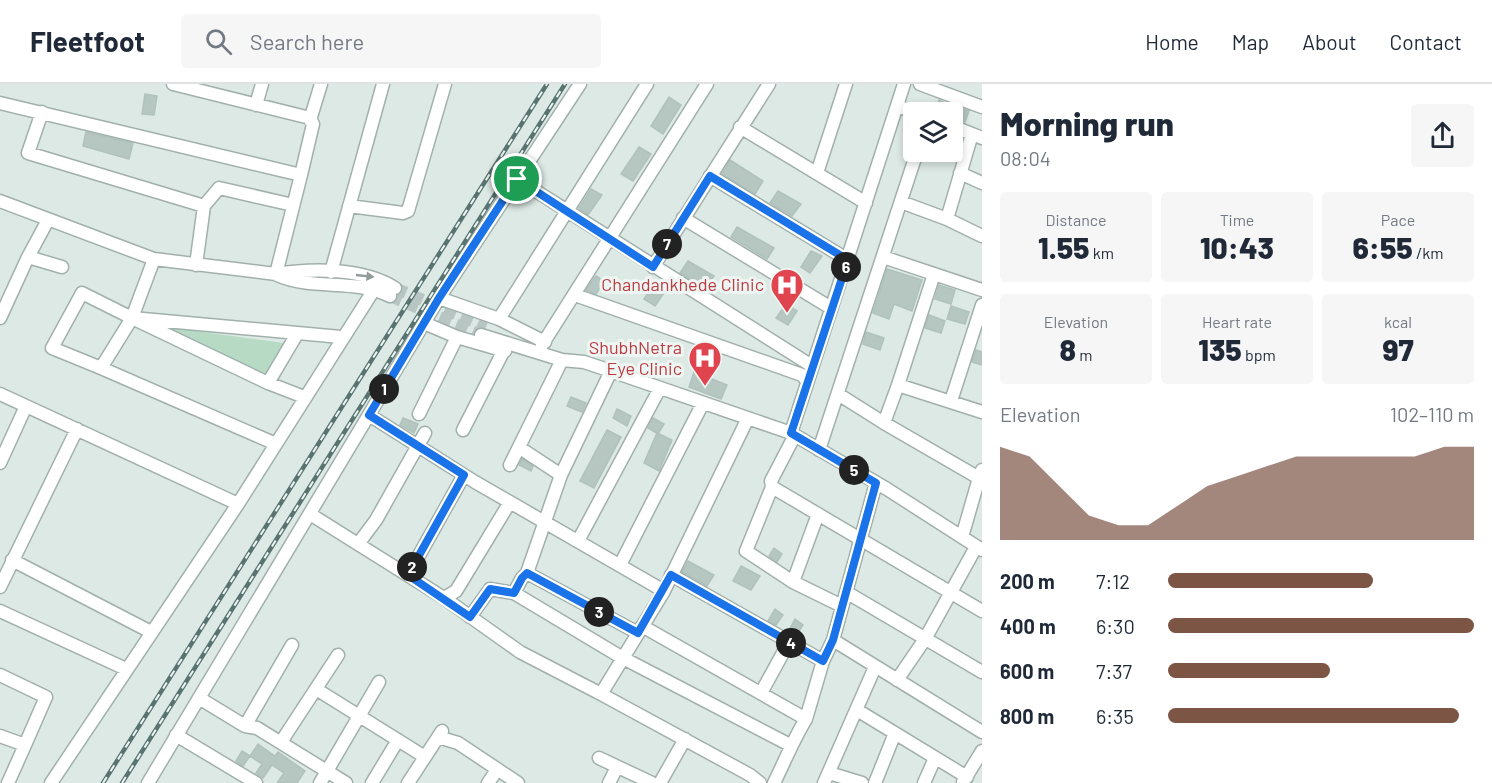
<!DOCTYPE html>
<meta charset="utf-8">
<style>
body{margin:0;font-family:Barlow,sans-serif;background:#f6f6f7;color:#1f2937;height:100vh;display:flex;flex-direction:column;font-size:22px;white-space:nowrap}
*{box-sizing:border-box;margin:0}
p{font-size:20px;color:#747a83}
.icon{flex:none;width:33px;height:33px;fill:none;stroke:currentColor;stroke-width:2;stroke-linecap:round;stroke-linejoin:round}
.map{position:relative;flex:1;overflow:hidden}
.details{display:flex;flex-direction:column;background:#fff;width:510px}
.details>*{flex:none}
.controls{position:absolute;left:903px;top:18px;display:grid;gap:12px}
.controls a{display:grid;place-items:center;width:60px;height:60px;border-radius:6px;background:#fff;box-shadow:0 3px 9px #0003;font-size:30px}
.pin{position:absolute;display:grid;place-items:center;width:51px;height:51px;color:#fff;margin:-26px;border:3px solid #fff;border-radius:50%;box-shadow:0 2px 6px #0007}
.km{position:absolute;width:30px;height:30px;margin:-15px;border-radius:50%;background:#222;color:#fff;font-size:16px;line-height:30px;text-align:center}
.round{display:grid;place-items:center;flex:none;width:63px;height:63px;border-radius:6px;background:#f6f6f7}
.head{display:flex;align-items:center;justify-content:space-between;height:102px;padding:0 18px}
h1{font-size:33px;font-weight:800;line-height:45px}
.metrics{display:grid;grid-template-columns:repeat(3,1fr);gap:9px;height:102px;padding:6px 18px}
.metrics div{display:grid;align-content:center;border-radius:6px;background:#f6f6f7;text-align:center}
.metrics b{font-size:30px;font-weight:800}
.metrics small{font-size:16px;font-weight:400}
.metrics p{font-size:16px}
.chart{height:168px;padding:12px 18px}
.chart p{display:flex;justify-content:space-between}
.chart svg{width:100%;height:108px;margin-top:6px;fill:#7d5545;opacity:.7}
ul{padding:0 18px;list-style:none;font-size:20px}
li{display:grid;grid-template-columns:96px 72px 1fr;align-items:center;height:45px}
li i{height:15px;border-radius:8px;background:#7d5545}
header{display:flex;align-items:center;gap:36px;box-sizing:border-box;height:84px;padding:0 30px;background:#fff;border-bottom:2px solid #e0e1e3}
header strong{font-size:28px}
nav{display:flex;gap:33px;margin-inline-start:auto;font-size:21px}
.search{width:420px;height:54px;background:#f6f6f7;display:flex;align-items:center;gap:15px;box-sizing:border-box;padding:0 21px;border-radius:6px;color:#747a83;font-size:22px}
main{display:flex;flex:1;min-height:0}
.map>svg:first-child{display:block}
.green{fill:#b6dac4}
.building{fill:#b6c6c1;stroke:#b0c2bd;stroke-width:1.5}
.lines{fill:none;stroke-linecap:round;stroke-linejoin:round}
.minor-tunnel{stroke:#b7c6c2;stroke-width:12;stroke-dasharray:12 6;stroke-linecap:butt}
.minor-casing{stroke:#a1b0ac;stroke-width:15}
.minor{stroke:#fff;stroke-width:12}
.rail-casing{stroke:#597470;stroke-width:4.5}
.rail{stroke:#eef6f3;stroke-width:2;stroke-dasharray:7;stroke-linecap:butt}
.oneway{fill:#909c9a}
.route-casing{stroke:#fff;stroke-width:12}
.route{stroke:#1a73e8;stroke-width:8}
.labels{text-anchor:middle;stroke-width:6;stroke-linejoin:round;paint-order:stroke}
.health-label{font-size:18px;fill:#be3a42;stroke:#eef6f3;text-anchor:end}
</style>
<header>
<strong>Fleetfoot</strong>
<div class="search"><svg class="icon" aria-label="search" viewBox="0 0 24 24"><circle cx="10" cy="10" r="6"/><path d="M15 15l6 6"/></svg>Search here</div>
<nav><a>Home</a><a>Map</a><a>About</a><a>Contact</a></nav>
</header>
<main>
<div class="map">
<svg width="982" height="699" viewBox="0 0 982 699">
<rect width="100%" height="100%" fill="#dde9e5"/>
<!-- green -->
<path class="green" d="M159,242l125,17 -17,31z"/>
<!-- building -->
<path class="building" d="M145,10l12,2 -3,19 -12,-1z
M669,13l12,8 -18,29 -12,-8z
M939,16l8,4 -3,8h-10z
M961,24l8,3 -4,11 -8,-3z
M86,48l47,11 -4,16 -46,-13z
M639,63l12,7 -18,27 -12,-7z
M730,76l33,21 -8,13 -33,-20z
M591,105l11,6 -14,20 -9,-7z
M778,107l23,13 -9,12 -22,-13z
M737,143l37,21 -7,11 -36,-22z
M811,167l11,5 -12,17 -9,-6z
M688,177l26,15 -8,13 -26,-16z
M887,185l35,11 -10,31 -18,-7 -5,15 -16,-6z
M596,192l8,5 -8,13 -10,-4z
M654,199l12,7 -11,16 -11,-7z
M939,201l16,5 -4,14 -16,-5z
M786,220l11,7 -9,14 -12,-7z
M951,222l18,6 -4,12 -18,-5z
M929,231l16,6 -4,12 -16,-5z
M866,248l18,6 -4,12 -17,-6z
M976,266l6,2v13l-10,-3z
M694,288l33,13 -6,14 -32,-12z
M571,313l15,6 -4,9 -15,-6z
M617,325l14,7 -4,10 -14,-8z
M403,334l15,6 -4,9 -14,-8z
M653,334l11,6 -6,10 -10,-6z
M607,346l14,7 -27,51 -14,-7z
M657,349l15,7 -13,31 -15,-8z
M522,375l11,7 -2,5 -12,-6z
M774,464l8,6 -5,8 -8,-6z
M688,477l26,14 -7,11 -25,-14z
M741,482l19,10 -9,14 -18,-9z
M775,525l8,6 -7,10 -8,-4z
M795,535l8,6 -7,11 -8,-4z
M258,660l17,12 3,-4 27,19 -8,12h-20l7,-10 -12,-8 -9,13 -7,-5 6,-9 -12,-8z
M242,667l8,5 -7,10 -7,-5z"/>
<g class="lines">
<!-- minor-tunnel -->
<path class="minor-tunnel" d="M395,204l91,39
M390,212l91,39"/>
<!-- minor casing -->
<g class="minor-casing">
<path id="minor" d="M173,0l137,34 3,6 -12,51
M920,0l62,23
M0,19l301,72 -25,99
M256,21l6,-21
M897,22l18,6
M42,28l-14,41 176,53 15,-18 74,17
M310,36l11,-36
M952,42l30,12
M740,43l126,76
M817,89l29,-89
M960,89l22,10
M710,92l138,84
M517,95l295,187
M0,117l154,58 122,15c37,-6 87,-6 119,14
M901,118l46,17 25,-85
M349,122l54,7 5,-2 37,-127
M683,134l148,90
M947,135l35,17
M28,173l20,-37
M883,173l99,33
M154,175l-22,59 136,65 36,14
M196,181l8,-59
M653,183l116,-183
M331,188l52,-188
M934,190l-36,111 84,27
M277,191c36,16 78,3 113,21
M575,211l227,80 5,6
M439,214l60,21 46,23
M0,234l28,-61 34,10
M132,234l-31,50 175,76
M499,235l148,-235
M424,239l33,14 48,14
M481,251l81,25 22,2 27,9 180,62 96,56 95,61
M542,261l165,-261
M101,284l-49,-20 30,-55 50,25 209,19
M268,299l29,-49
M0,310l238,110
M838,310l46,29 14,-38
M951,317l31,-96
M419,330l38,-77
M369,331l106,67 189,109
M884,339l95,55 3,-8
M463,346l41,-80
M791,349l113,-349
M795,351l-24,46 1,6 210,124
M819,366l98,-298
M0,379l26,-57
M510,381l52,-105
M561,391l50,-104
M772,403l-26,64 47,31 49,24
M310,430l134,84 76,54 81,42 63,-103 84,-173
M962,453l17,-59
M578,457l82,-153
M358,460l18,-24 49,-87
M12,476l139,72
M620,481l83,-162
M527,489l111,60
M408,491l56,-100
M793,498l25,-68
M0,503l77,-158
M846,508l136,80
M514,509l8,-15 5,-5 34,-98 -41,-27
M444,514l12,-7 54,-89
M0,527l126,58
M470,533l20,-28 24,4 107,64 169,88
M642,542l164,93 17,-58 -152,-86
M833,556l149,92
M823,577l10,-21 43,-157
M0,591l46,22 -21,48
M897,596l28,-41 51,-92
M316,605l109,68
M761,609l28,-51
M601,610l149,81 10,8
M199,614l46,28 12,2 89,55
M857,626l110,67
M245,642l47,-81
M176,651l80,48
M0,652l25,9 -17,38
M438,653l20,6 60,40
M281,658l57,-87
M599,674l53,25
M829,689l33,10
M963,698l19,-31
M51,699l187,-279 137,-216
M148,699l291,-485 141,-214
M320,699l59,-101
M372,699l26,-43
M408,699l34,-52
M488,699l9,-13
M609,699l8,-16
M660,699l25,-44
M774,699c11,-22 19,-43 32,-64
M824,699l51,-116
M875,699l20,-50
M924,699l11,-25"/>
</g>
<!-- minor -->
<use href="#minor" class="minor"/>
<!-- rail casing -->
<g class="rail-casing">
<path id="rail" d="M103,699l444,-699
M122,699l443,-699"/>
</g>
<!-- rail -->
<use href="#rail" class="rail"/>
</g>
<!-- one-way arrows -->
<defs><path id="oneway-solid" d="M-6-.8H1V-3.2L6.5 0L1 3.2V.8H-6Z" transform="scale(1.5)"/></defs>
<use class="oneway" href="#oneway-solid" transform="translate(365 192) rotate(6)"/>
<g class="lines">
<!-- route casing -->
<g class="route-casing">
<path id="route" d="M710,92l138,84 -57,173 85,50 -43,157 -10,21 -152,-86 -33,58 -111,-60 -5,5 -8,15 -24,-4 -20,28 -62,-42 56,-100 -95,-60 70,-117 78,-119 136,88z"/>
</g>
<!-- route -->
<use href="#route" class="route"/>
</g>
<!-- icons -->
<defs>
<g id="hospital-pin" transform="scale(1.725)"><path d="M0 17L-7.5 6A9.5 9.5 0 1 1 7.5 6Z" fill="#e0444e" stroke="#eef6f3"/><path d="M-5-5h3v3.5h4V-5h3V5h-3V1.5h-4V5h-3Z" fill="#fff"/></g>
</defs>
<g fill-rule="evenodd">
<use href="#hospital-pin" x="787" y="201"/>
<use href="#hospital-pin" x="705" y="274"/>
</g>
<g class="labels">
<!-- health labels -->
<g class="health-label">
<text x="764" y="207">Chandankhede Clinic</text>
<text x="682" y="270">ShubhNetra<tspan x="682" dy="21">Eye Clinic</tspan></text>
</g>
</g>
</svg>
<div class="controls">
<a><svg class="icon" aria-label="layers" viewBox="0 0 24 24"><path d="M12 4l9 5-9 5-9-5zM3 14l9 5 9-5"/></svg></a>
</div>
<div class="pin" style="left:517px;top:95px;background:#1e9e55"><svg class="icon" aria-label="arrive" viewBox="0 0 24 24"><path d="M6 21V4h12l-3 4 3 4H6"/></svg></div>
<b class="km" style="left:384px;top:305px">1</b>
<b class="km" style="left:412px;top:483px">2</b>
<b class="km" style="left:599px;top:528px">3</b>
<b class="km" style="left:791px;top:559px">4</b>
<b class="km" style="left:854px;top:386px">5</b>
<b class="km" style="left:846px;top:183px">6</b>
<b class="km" style="left:667px;top:160px">7</b>
</div>
<section class="details">
<div class="head"><div><h1>Morning run</h1><p>08:04</p></div><a class="round"><svg class="icon" aria-label="share" viewBox="0 0 24 24"><path d="M12 15V3M7 8l5-5 5 5M5 13v7h14v-7"/></svg></a></div>
<div class="metrics">
<div><p>Distance</p><b>1.55<small> km</small></b></div>
<div><p>Time</p><b>10:43</b></div>
<div><p>Pace</p><b>6:55<small> /km</small></b></div>
</div>
<div class="metrics">
<div><p>Elevation</p><b>8<small> m</small></b></div>
<div><p>Heart rate</p><b>135<small> bpm</small></b></div>
<div><p>kcal</p><b>97</b></div>
</div>
<div class="chart"><p><span>Elevation</span>102–110 m</p>
<svg viewBox="0 0 160 44" preserveAspectRatio="none"><path d="M0 44V6L10 10L20 22L30 34L40 38L50 38L60 30L70 22L80 18L90 14L100 10L110 10L120 10L130 10L140 10L150 6L160 6V44z"/></svg>
</div>
<ul>
<li><b>200 m</b>7:12<i style="width:67%"></i></li>
<li><b>400 m</b>6:30<i style="width:100%"></i></li>
<li><b>600 m</b>7:37<i style="width:53%"></i></li>
<li><b>800 m</b>6:35<i style="width:95%"></i></li>
</ul>
</section>
</main>
